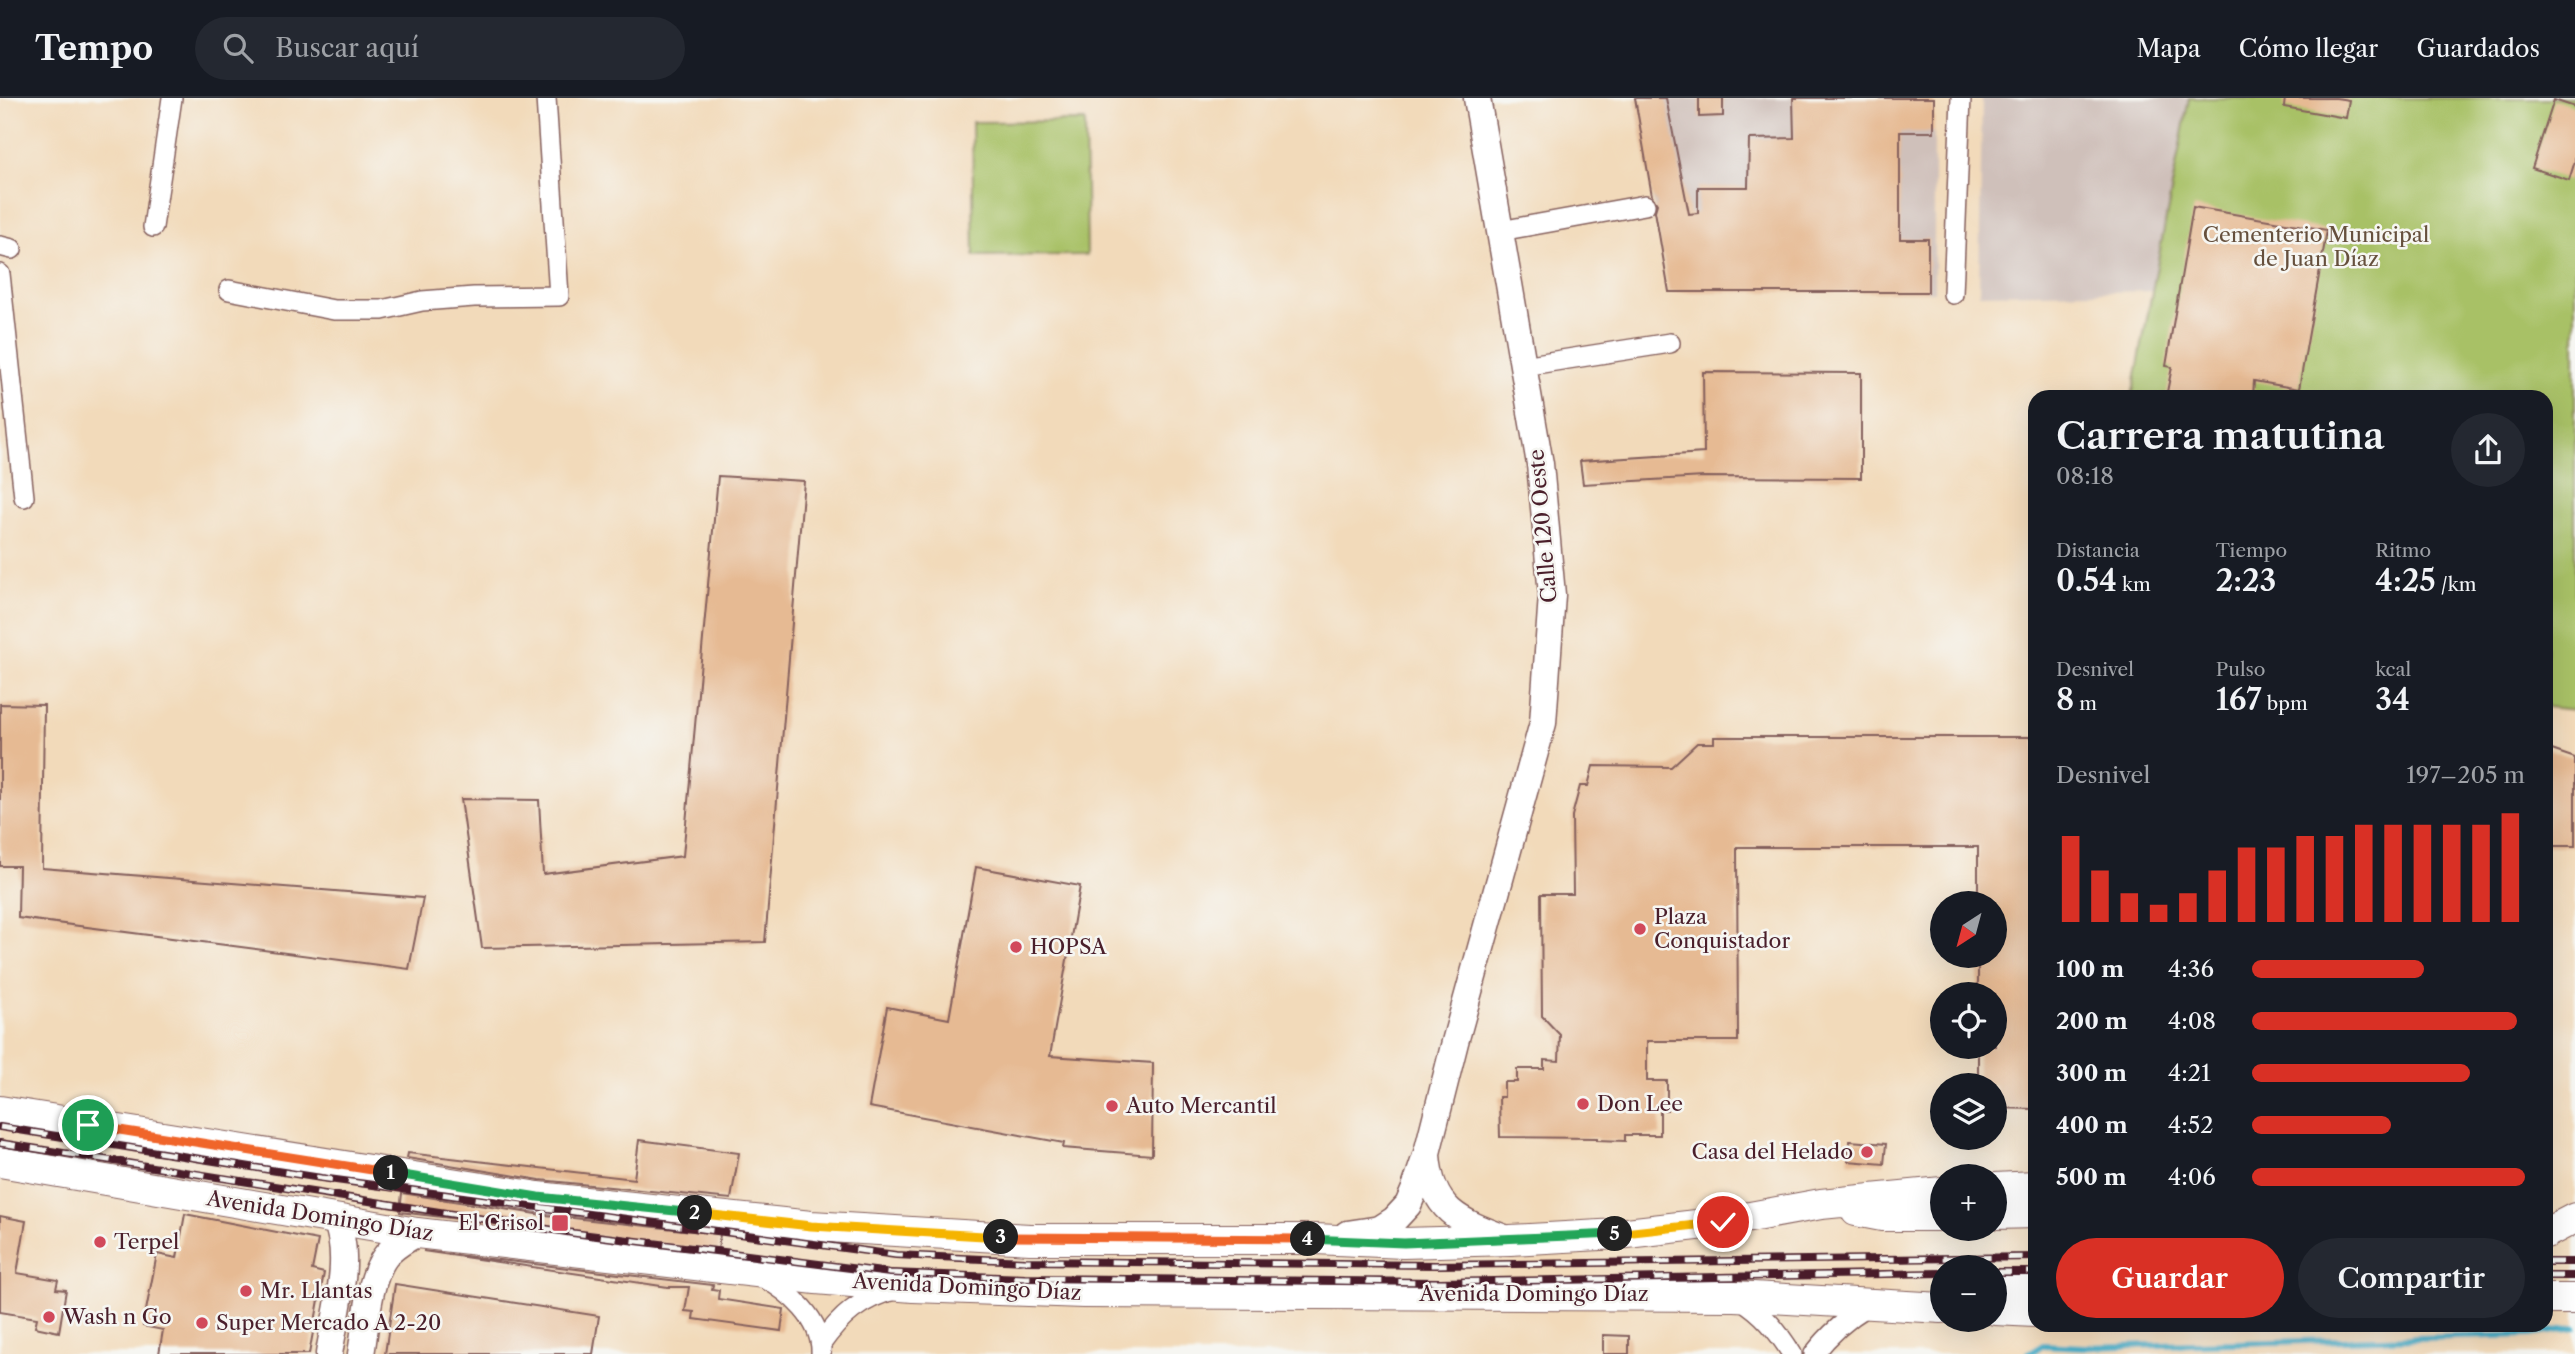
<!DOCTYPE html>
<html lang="es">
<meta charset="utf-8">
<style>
body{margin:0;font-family:"Libre Caslon Text",serif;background:#242831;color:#f1f3f6;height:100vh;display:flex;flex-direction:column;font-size:26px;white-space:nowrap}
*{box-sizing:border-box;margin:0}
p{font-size:23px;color:#9ea1a6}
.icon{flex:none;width:38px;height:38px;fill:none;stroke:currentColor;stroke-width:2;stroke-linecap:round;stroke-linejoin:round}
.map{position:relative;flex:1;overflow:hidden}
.drawer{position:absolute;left:2028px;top:292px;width:525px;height:942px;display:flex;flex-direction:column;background:#171b24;border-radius:21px;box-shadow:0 7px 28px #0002}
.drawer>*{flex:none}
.needle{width:46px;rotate:216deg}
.fabs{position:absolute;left:1930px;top:793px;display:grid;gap:14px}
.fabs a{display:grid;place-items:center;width:77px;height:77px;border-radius:50%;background:#171b24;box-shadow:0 7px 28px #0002;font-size:35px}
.pin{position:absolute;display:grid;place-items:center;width:60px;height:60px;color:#fff;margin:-30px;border:4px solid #fff;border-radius:50%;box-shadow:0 2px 7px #0007}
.km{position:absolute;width:35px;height:35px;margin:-18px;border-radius:50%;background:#222;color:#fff;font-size:19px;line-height:35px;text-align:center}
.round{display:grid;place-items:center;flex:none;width:74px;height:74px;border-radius:37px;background:#242831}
.headline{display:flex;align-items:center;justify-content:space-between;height:119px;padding:0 28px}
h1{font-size:38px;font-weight:600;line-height:52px}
.figures{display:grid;grid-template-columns:repeat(3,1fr);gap:10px;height:119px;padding:7px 28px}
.figures div{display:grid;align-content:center}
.figures b{font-size:30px;font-weight:600}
.figures small{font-size:19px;font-weight:400}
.figures p{font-size:19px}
.chart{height:196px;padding:14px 28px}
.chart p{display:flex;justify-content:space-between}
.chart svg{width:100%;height:126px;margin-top:7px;stroke:#d93025;stroke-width:6}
.action{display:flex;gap:14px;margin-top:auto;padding:14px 28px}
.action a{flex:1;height:80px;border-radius:42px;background:#d93025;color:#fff;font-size:28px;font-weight:600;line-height:80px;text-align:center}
.action a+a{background:#242831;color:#f1f3f6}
ul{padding:0 28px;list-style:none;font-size:23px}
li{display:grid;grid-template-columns:112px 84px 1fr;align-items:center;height:52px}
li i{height:18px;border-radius:9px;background:#d93025}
header{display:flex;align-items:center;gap:42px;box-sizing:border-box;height:98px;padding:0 35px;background:#171b24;border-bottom:2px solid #363941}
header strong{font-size:33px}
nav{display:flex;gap:38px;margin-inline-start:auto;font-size:24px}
.search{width:490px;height:63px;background:#242831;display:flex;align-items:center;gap:18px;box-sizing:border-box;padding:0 24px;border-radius:38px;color:#9ea1a6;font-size:26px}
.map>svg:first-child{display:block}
.industrial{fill:#cfc0ba}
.green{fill:#a8c166;stroke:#797048;stroke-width:2}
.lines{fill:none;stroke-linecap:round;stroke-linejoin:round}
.stream{stroke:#49afc9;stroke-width:6}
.building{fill:#e6ba93}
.street-casing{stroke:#85605d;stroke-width:22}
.secondary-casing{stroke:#85605d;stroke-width:29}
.primary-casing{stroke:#85605d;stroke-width:32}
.street{stroke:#fff;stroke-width:19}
.secondary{stroke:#fff;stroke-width:26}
.primary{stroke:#fff;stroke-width:30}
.rail-casing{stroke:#4a1f2b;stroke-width:8}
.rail{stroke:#f6f6f2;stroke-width:5;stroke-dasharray:16;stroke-linecap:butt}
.split-1-casing{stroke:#fff;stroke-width:14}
.split-2-casing{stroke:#fff;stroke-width:14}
.split-3-casing{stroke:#fff;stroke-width:14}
.split-4-casing{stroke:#fff;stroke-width:14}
.split-5-casing{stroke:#fff;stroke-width:14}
.split-6-casing{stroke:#fff;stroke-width:14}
.split-1{stroke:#f0652b;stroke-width:9}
.split-2{stroke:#22a559;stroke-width:9}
.split-3{stroke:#f5b400;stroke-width:9}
.split-4{stroke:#f0652b;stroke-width:9}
.split-5{stroke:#22a559;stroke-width:9}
.split-6{stroke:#f5b400;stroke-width:9}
.poi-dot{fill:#d1495b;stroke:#f6f6f2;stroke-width:2.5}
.labels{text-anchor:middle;stroke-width:5;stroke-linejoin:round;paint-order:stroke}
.park-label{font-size:21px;fill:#66503d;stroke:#f6f6f2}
.street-label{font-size:21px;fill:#4a1f2b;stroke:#f6f6f2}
.poi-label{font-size:21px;fill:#4a1f2b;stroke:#f6f6f2;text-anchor:start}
</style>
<header>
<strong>Tempo</strong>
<div class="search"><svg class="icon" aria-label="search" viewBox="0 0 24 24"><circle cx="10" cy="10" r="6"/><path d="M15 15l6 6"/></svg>Buscar aquí</div>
<nav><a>Mapa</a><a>Cómo llegar</a><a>Guardados</a></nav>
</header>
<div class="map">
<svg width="2575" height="1256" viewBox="0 0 2575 1256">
<rect width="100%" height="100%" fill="#f6f6f2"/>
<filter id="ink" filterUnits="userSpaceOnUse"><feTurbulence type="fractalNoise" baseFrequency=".0143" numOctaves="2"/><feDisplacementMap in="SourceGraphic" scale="14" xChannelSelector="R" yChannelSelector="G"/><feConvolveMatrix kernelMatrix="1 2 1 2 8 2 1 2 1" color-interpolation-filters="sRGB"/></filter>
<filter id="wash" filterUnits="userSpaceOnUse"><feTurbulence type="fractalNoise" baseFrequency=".00686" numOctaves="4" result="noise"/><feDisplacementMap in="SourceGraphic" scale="28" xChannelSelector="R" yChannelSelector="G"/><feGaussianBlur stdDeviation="1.57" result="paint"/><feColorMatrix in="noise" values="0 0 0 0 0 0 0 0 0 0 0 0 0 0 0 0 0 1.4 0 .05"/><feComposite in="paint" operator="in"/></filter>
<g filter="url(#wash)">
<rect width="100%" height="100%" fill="#f2daba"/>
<!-- industrial -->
<path class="industrial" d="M1635,0h299v194h-265z
M1982,0h207l-37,193 -173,3z"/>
<!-- green -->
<path class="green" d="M2189,0h386v612l-29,-3v-310h-414z
M1085,23l2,134 -113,1 -2,-134z"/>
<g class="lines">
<!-- stream -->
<path class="stream" d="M2028,1256l15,-9 41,2 445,-12 46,-7"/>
</g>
<g id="blocks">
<!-- building -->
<path class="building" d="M1635,0h31l23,116 9,-1v-26h50l1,-48 45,-1 -1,-40h141v34h-34v107h28v53h-259l-14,-81 2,-7 -5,-8z
M1699,0h24v18l-24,1z
M2285,0h51l13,2 -3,18 -62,-11z
M2554,2l21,7v54l-6,19 -37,-12z
M2193,109l134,23 -28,159 -45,-8 -1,16h-87l6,-30 -6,-1z
M1703,274l158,1v105l-157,-1 -121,7 -3,-23 124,-8z
M718,378l86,5 -39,461 -283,6 -21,-149 78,1 4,74 140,-18z
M0,606l44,1 -2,163 381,30 -14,71 -391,-51 1,-52h-19z
M1714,639h321v372l-40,-1v-23h-17v-39h17v-52h-17v-38h17v-53h-17v-56h-241l1,194h-91v40h20v29h-7v25h-35v6l-28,-1v-2l-97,-1 -1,-40h5v-15h13v-13h27v-9l15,1 1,-26 -18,-19 -1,-122h32l-1,-78 8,-30h8l5,-20 78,1 26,-24h17z
M2546,650l29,10v88h-29z
M976,769l104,19 -30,170 103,7 -1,92 -89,-7 1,-5 -195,-36 18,-100 62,12z
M639,1042l100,13 -8,46 -191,-19 -133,-22 1,-5 226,26z
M1850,1043l36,3 -2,20 -36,-3z
M402,1095l134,21 184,20 -2,16 -318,-38z
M185,1116l133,26 -6,30 12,3 -15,81h-150l4,-24 -20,-4 14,-72 20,4z
M0,1118l26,5 -9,52 41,7 -2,9 10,1 -7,42 -24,-5 2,-9 -37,-6z
M423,1153l290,34 -1,4 7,1 -1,9 66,10 -3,22 -88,-12 1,-7 -9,-1 4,-24h-21z
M395,1186l204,32 -6,38h-208z
M1603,1237l26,1v18h-26z"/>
</g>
</g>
<g filter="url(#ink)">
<use href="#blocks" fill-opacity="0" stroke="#85605d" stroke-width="2"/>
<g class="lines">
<!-- street casing -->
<g class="street-casing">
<path id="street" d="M153,129l19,-129
M1500,133l145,-26
M0,148l12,3
M0,176l24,223
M229,192l105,20h48l40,-9 52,-4 85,-1 -13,-198
M1953,196l8,-196
M1523,268l147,-23
M762,1179c27,14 61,43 59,77
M1739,1200c24,15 38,32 53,56
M821,1246c19,-27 40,-46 73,-54
M1814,1256c16,-21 32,-35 55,-49"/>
</g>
<!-- secondary casing -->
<g class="secondary-casing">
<path id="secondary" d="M1427,1057c4,56 32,66 80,84
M1347,1136l33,-5 14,-9 14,-15 6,-14 13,-38 28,-111 88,-319 9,-128 -12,-131 -63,-366
M329,1256c6,-40 24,-96 7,-133
M361,1256c5,-28 7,-74 24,-97 8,-11 21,-17 32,-24"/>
</g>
<!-- primary casing -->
<g class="primary-casing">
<path id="primary" d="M0,1013l538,86 273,29 219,13h285l88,4 107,-3 108,-6 105,-12 98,-18 121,-12
M0,1064l417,71 399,46 97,8 170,6 652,3 207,12
M1995,1090l40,-2
M1856,1113l26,5h60
M1995,1116l40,-1
M2546,1135l29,-15
M1995,1191h40
M2546,1201h29
M1995,1212l40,2"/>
</g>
<!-- street -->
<use href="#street" class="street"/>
<!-- secondary -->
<use href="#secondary" class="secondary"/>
<!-- primary -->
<use href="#primary" class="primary"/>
<!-- rail casing -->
<g class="rail-casing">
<path id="rail" d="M0,1029l321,51 575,77 129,6 412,4 598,-8
M0,1045l573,90 317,40 135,5 415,4 502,-9
M2546,1164h29
M1995,1174h40
M2546,1178h29"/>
</g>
<!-- rail -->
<use href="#rail" class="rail"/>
</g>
</g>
<g class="lines" filter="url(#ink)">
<!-- split-1 casing -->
<g class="split-1-casing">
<path id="split-1" d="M88,1027l303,48"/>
</g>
<!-- split-2 casing -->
<g class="split-2-casing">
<path id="split-2" d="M391,1075l147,24 157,16"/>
</g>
<!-- split-3 casing -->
<g class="split-3-casing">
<path id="split-3" d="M695,1115l116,13 190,11"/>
</g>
<!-- split-4 casing -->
<g class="split-4-casing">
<path id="split-4" d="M1001,1139l307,2"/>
</g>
<!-- split-5 casing -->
<g class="split-5-casing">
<path id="split-5" d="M1308,1141l96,4 211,-9"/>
</g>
<!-- split-6 casing -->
<g class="split-6-casing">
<path id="split-6" d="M1615,1136l108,-12"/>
</g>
<!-- split-1 -->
<use href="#split-1" class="split-1"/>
<!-- split-2 -->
<use href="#split-2" class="split-2"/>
<!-- split-3 -->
<use href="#split-3" class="split-3"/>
<!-- split-4 -->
<use href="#split-4" class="split-4"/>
<!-- split-5 -->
<use href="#split-5" class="split-5"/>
<!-- split-6 -->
<use href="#split-6" class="split-6"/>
</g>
<!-- markers -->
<g class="poi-dot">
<circle cx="1640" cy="831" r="7"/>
<circle cx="1016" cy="849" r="7"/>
<circle cx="1583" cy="1006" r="7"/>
<circle cx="1112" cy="1008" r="7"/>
<circle cx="1867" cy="1054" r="7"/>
<rect x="551" y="1116" width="18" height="18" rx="3.5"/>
<circle cx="100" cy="1144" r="7"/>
<circle cx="246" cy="1193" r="7"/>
<circle cx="49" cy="1219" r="7"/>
<circle cx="202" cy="1225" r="7"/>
</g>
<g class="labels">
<!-- park labels -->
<g class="park-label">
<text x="2316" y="144">Cementerio Municipal<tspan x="2316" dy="24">de Juan Díaz</tspan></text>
</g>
<!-- street labels -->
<g class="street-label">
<text transform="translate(1543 428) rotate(-95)" y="7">Calle 120 Oeste</text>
<text transform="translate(320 1118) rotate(9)" y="7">Avenida Domingo Díaz</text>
<text transform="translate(967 1189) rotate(3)" y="7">Avenida Domingo Díaz</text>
<text x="1534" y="1203">Avenida Domingo Díaz</text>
</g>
<!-- poi labels -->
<g class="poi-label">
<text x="1654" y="826">Plaza<tspan x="1654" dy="24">Conquistador</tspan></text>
<text x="1030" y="856">HOPSA</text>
<text x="1597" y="1013">Don Lee</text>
<text x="1126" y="1015">Auto Mercantil</text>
<text x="1853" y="1061" text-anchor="end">Casa del Helado</text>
<text x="544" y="1132" text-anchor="end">El Crisol</text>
<text x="114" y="1151">Terpel</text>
<text x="260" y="1200">Mr. Llantas</text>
<text x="63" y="1226">Wash n Go</text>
<text x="216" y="1232">Super Mercado A 2-20</text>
</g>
</g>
</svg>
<div class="fabs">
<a><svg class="needle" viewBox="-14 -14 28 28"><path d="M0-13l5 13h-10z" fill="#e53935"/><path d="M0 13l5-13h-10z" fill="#9ea1a6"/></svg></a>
<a><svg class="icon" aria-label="locate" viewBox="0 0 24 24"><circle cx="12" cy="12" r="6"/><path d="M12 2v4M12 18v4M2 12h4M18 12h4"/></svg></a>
<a><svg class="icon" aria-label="layers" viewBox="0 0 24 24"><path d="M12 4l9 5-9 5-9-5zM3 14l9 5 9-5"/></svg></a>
<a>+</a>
<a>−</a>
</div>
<div class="pin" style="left:88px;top:1027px;background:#1e9e55"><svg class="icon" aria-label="arrive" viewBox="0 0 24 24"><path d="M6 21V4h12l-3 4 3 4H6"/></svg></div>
<div class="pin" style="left:1723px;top:1124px;background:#d93025"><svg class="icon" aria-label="check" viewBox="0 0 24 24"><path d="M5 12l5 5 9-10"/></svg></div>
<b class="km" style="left:391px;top:1075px">1</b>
<b class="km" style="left:695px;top:1115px">2</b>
<b class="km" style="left:1001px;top:1139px">3</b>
<b class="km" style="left:1308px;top:1141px">4</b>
<b class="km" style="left:1615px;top:1136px">5</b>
<section class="drawer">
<div class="headline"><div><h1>Carrera matutina</h1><p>08:18</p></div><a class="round"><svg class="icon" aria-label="share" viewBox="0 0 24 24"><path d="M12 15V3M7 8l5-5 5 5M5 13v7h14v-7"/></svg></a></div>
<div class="figures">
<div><p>Distancia</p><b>0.54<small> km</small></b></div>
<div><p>Tiempo</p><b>2:23</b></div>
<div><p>Ritmo</p><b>4:25<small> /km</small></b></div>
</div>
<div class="figures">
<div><p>Desnivel</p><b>8<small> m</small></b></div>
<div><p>Pulso</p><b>167<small> bpm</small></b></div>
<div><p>kcal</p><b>34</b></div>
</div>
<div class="chart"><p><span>Desnivel</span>197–205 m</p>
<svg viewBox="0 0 160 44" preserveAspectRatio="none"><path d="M5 44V14M15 44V26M25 44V34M35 44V38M45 44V34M55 44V26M65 44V18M75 44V18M85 44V14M95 44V14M105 44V10M115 44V10M125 44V10M135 44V10M145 44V10M155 44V6"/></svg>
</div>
<ul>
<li><b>100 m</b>4:36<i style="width:63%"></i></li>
<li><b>200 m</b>4:08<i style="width:97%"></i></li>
<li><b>300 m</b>4:21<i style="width:80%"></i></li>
<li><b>400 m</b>4:52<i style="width:51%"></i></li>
<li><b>500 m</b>4:06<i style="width:100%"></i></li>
</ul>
<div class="action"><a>Guardar</a><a>Compartir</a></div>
</section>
</div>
